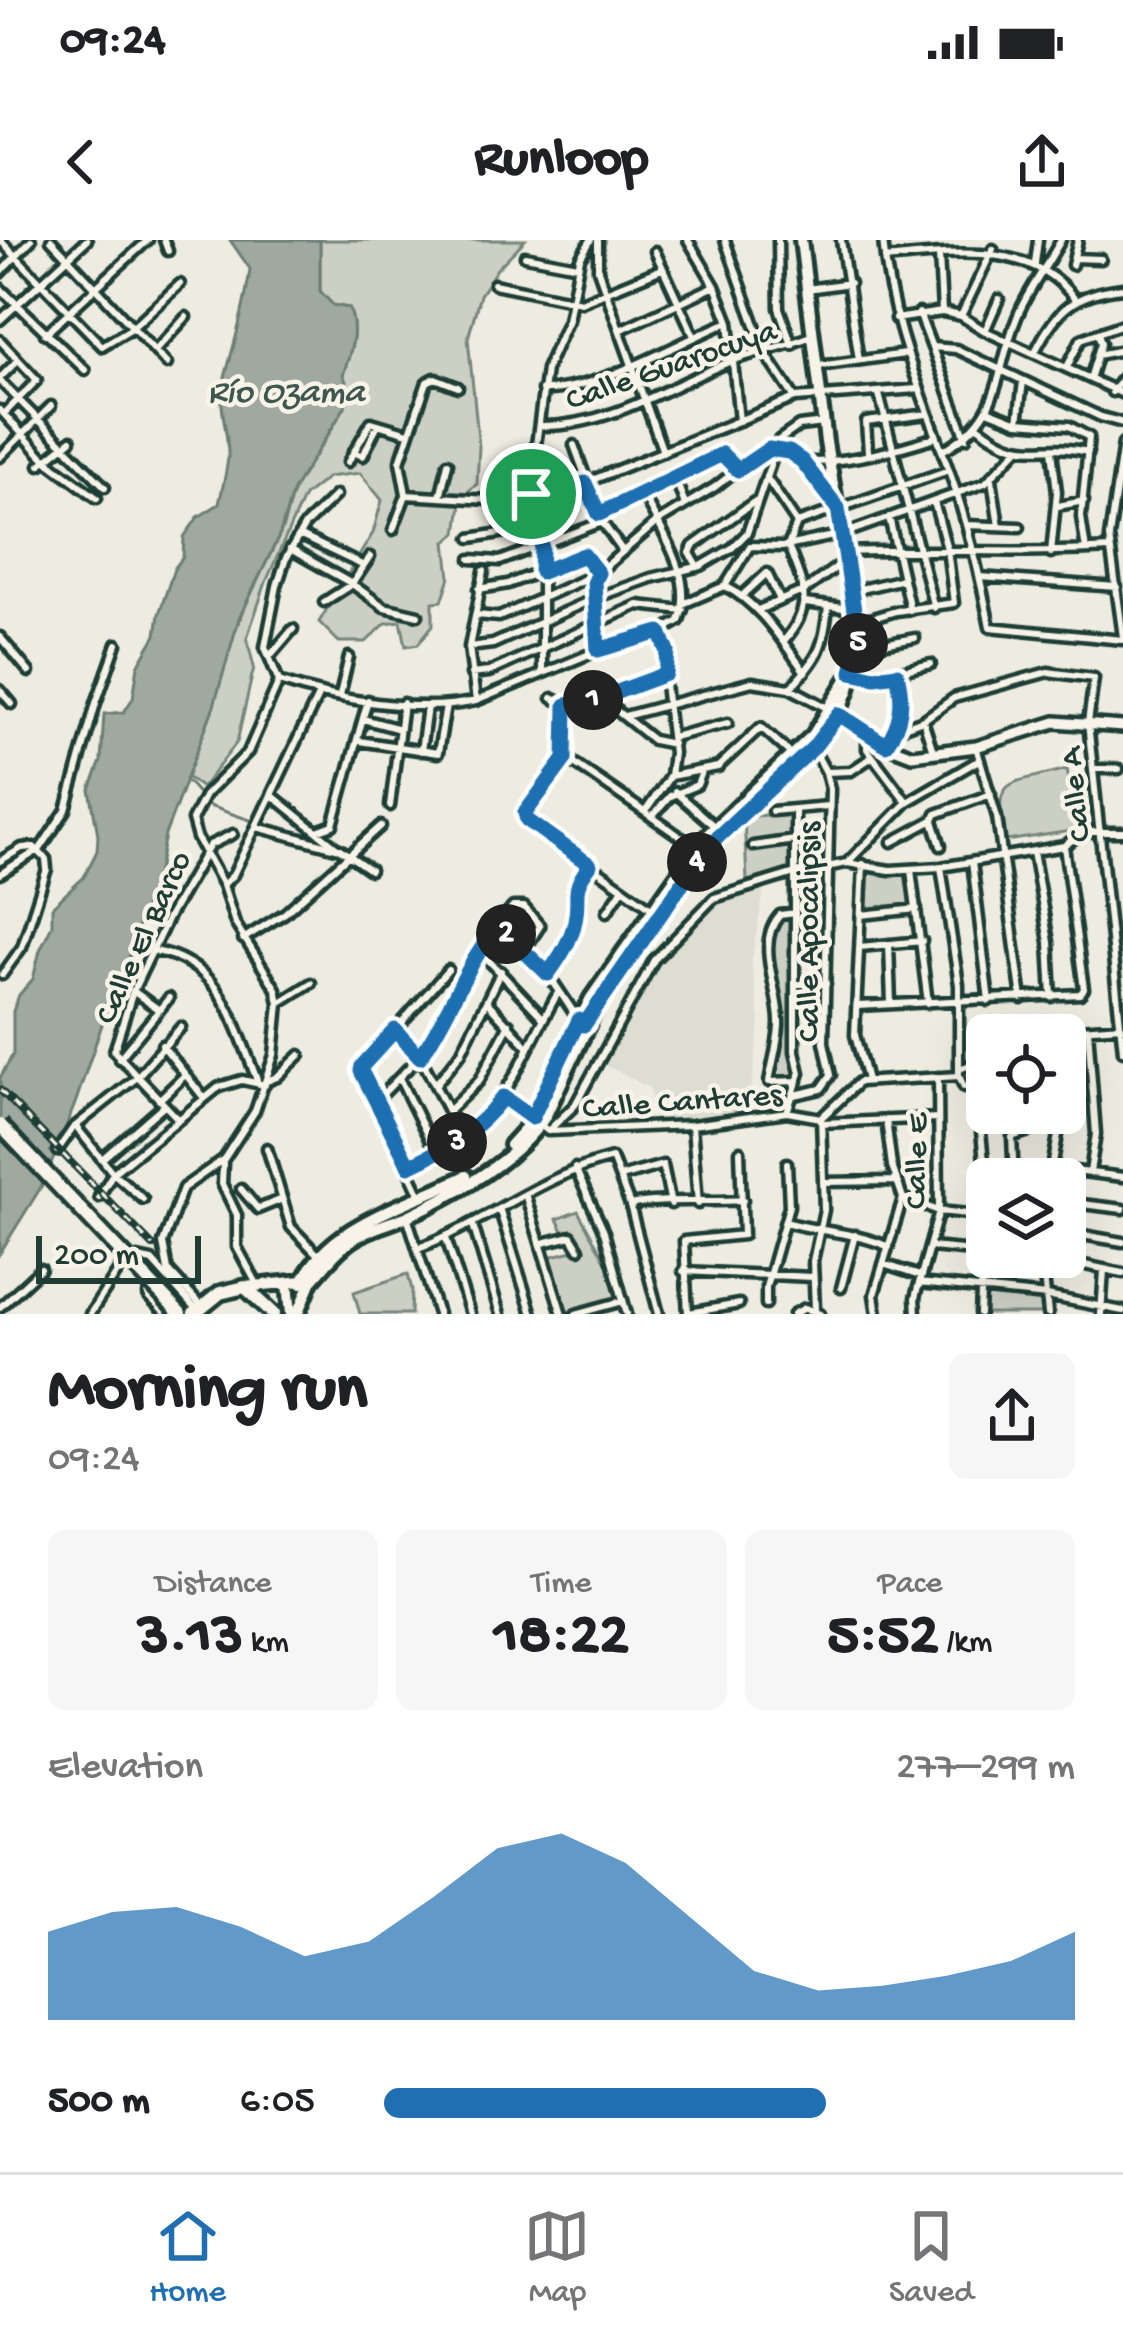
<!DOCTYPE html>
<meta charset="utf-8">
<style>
body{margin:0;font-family:"Gochi Hand",sans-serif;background:#f6f6f6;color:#202124;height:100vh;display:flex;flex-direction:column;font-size:45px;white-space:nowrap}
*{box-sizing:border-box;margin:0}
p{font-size:39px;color:#757577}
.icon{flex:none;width:66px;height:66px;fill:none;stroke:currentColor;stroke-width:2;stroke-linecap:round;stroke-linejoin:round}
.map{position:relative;height:1074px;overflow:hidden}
.side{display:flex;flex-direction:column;background:#fff;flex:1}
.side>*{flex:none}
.tools{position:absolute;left:966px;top:774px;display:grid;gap:24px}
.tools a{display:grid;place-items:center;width:120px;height:120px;border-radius:18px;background:#fff;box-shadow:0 12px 48px #0002;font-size:60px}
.scale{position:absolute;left:36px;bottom:30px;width:165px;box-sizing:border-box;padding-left:12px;border:6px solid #1f3d34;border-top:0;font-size:33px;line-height:42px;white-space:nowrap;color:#1f3d34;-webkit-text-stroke:9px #f7f3e8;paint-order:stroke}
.pin{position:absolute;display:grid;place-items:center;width:102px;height:102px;color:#fff;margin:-51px;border:6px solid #fff;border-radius:50%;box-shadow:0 3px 12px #0007}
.km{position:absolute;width:60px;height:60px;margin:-30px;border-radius:50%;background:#222;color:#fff;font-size:33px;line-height:60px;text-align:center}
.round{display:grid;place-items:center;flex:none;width:126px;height:126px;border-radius:18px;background:#f6f6f6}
.overview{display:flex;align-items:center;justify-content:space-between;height:204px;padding:0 48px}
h1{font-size:66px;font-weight:700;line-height:90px}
.metrics{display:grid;grid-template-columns:repeat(3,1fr);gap:18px;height:204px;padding:12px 48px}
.metrics div{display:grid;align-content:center;border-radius:18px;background:#f6f6f6;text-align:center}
.metrics b{font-size:60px;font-weight:700}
.metrics small{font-size:33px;font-weight:400}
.metrics p{font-size:33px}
.chart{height:336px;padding:24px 48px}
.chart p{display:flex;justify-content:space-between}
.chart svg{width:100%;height:216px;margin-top:12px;fill:#1f6fb2;opacity:.7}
ul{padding:0 48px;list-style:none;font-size:39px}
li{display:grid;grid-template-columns:192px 144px 1fr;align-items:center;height:90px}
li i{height:30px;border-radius:15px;background:#1f6fb2}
.status{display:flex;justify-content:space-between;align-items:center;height:84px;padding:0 60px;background:#fff;direction:ltr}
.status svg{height:33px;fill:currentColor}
header{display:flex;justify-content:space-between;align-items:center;height:156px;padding:0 48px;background:#fff;font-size:54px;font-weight:700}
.dock{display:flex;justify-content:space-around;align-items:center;height:168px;border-top:3px solid #e0e0e0;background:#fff;font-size:33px;color:#757577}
.dock a{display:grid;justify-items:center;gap:6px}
.dock .current{color:#1f6fb2}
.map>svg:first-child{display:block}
.built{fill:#ddddd2}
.green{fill:#cccfc4;stroke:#76867c;stroke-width:3}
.water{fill:#9fa99f;stroke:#6c7e74;stroke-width:3}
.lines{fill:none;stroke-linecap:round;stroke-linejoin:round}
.stream{stroke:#6c7e74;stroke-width:3}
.minor-casing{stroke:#1f3d34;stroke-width:15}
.tertiary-casing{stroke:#1f3d34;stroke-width:18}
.secondary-casing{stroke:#1f3d34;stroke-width:20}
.primary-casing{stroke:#1f3d34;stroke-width:21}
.minor{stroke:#f7f3e8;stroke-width:6}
.tertiary{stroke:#f7f3e8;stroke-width:9}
.secondary{stroke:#f7f3e8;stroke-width:10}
.primary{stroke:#f7f3e8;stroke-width:12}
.rail-casing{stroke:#1f3d34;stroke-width:8}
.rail{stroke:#f7f3e8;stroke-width:3;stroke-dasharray:9;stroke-linecap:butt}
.primary-bridge-casing{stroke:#1f3d34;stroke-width:21;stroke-linecap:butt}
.primary-bridge{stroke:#f7f3e8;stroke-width:12}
.route-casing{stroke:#fff;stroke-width:24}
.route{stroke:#1f6fb2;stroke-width:15}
.labels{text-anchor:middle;stroke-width:9;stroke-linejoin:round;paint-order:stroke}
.street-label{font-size:33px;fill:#1f3d34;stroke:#f7f3e8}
.water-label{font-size:36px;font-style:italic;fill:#3f584f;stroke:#f7f3e8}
</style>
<div class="status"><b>09:24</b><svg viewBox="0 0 49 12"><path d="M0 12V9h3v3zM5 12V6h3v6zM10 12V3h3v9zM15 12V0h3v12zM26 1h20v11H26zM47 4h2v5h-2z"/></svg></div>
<header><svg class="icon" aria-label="back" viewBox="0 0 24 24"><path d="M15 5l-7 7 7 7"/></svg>Runloop<svg class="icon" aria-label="share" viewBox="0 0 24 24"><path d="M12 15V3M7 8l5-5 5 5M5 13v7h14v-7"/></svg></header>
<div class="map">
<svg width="1123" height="1074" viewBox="0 0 1123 1074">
<rect width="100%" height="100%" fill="#eeece1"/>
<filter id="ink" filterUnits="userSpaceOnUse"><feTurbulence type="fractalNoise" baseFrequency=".00833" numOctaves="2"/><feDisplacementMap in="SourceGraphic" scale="24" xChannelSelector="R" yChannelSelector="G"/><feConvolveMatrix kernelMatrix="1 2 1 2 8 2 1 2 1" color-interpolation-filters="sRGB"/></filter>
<g filter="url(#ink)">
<!-- built -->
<path class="built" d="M765,644l-14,80 9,56 -8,63 -9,31 -89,11 -4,-37 -49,-25 55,-103 59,-60z"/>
<!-- green -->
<path class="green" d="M320,0h205l-28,29 -17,26 -12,43 11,109 -2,37 -15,13 -5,36 -11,9 4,35 -8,24 -9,1v23l-15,19 -12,2 -5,-25 -15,2 -20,19h-27l-20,-20 54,-89 9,-33 -22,-27 -32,4 -24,19 -38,86 -19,56 7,29 -17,75 -35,46 -15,-11 1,-5c17,-37 24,-76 37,-114 15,-44 36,-84 56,-126 6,-14 7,-30 14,-44 13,-31 64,-79 48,-113 7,-22 16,-44 6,-67l-16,-2 -13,-15z
M1067,529l11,61 -72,11c-16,-67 4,-56 61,-72z
M790,573v56l-43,12 -3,-64z
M864,630l47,5 4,33 -54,5z
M794,674l-1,136 6,23 -2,7 -28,3c4,-18 11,-39 11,-57 1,-28 -30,-106 14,-112z
M578,971l40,73 5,17 -60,13 -15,-57 25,-6 -16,-32z
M408,1034l4,16 -1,24h-51l-6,-22z
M980,1055l65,7 1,12h-65z"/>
<!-- water -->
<path class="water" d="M230,0h90v51l13,14 16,3c10,23 1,45 -6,67l5,11 -3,21 -52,83 -13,44 -41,84 -25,88 -49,129 -9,46 -15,34 -19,66 -9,11 -37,109 -32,81 -44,71v-175l13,-24v-43l6,-16 14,-16 7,-29 12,-25v-18l32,-30 13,-26 1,-16 -8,-45 11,-29 3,-47 20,-2 9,-14 5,-32 18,-31 3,-21 15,-45 9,-12 1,-20 14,-20 21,-13c3,-13 8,-35 9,-47 1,-25 -11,-51 -4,-76 10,-36 21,-74 26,-112z"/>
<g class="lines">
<!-- stream -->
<path class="stream" d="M188,542l21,24 41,14"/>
<!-- minor casing -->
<g class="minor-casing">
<path id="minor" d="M0,0l102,106 30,-18 48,-44
M51,0l116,124
M164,0l4,11
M598,0v30l65,182
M688,0l27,46 14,36 10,99
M725,0l40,113 30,45
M778,0l1,68 13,37
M841,0l18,120
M883,0c8,90 45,166 73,251 14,44 25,89 34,136l133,13
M655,11l39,85
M939,15l3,57
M525,16l53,10
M1074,18l27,1
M885,19c67,-6 149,-19 191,42
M1035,23l3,-23
M1072,25l6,-25
M0,33l31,-33
M494,44l87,18 81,-33
M0,48l85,82
M807,49l43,-6
M919,73l47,125
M961,76l32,-67
M895,79l47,-7 19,4 24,15 138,63
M0,80l87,-80
M620,90l95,-44
M985,91l14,-32
M45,94l103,-94
M0,100l37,40 -33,34
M932,107l24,2 145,68 22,6
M155,111l31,-34
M1035,112c21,-43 40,-59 88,-64
M1097,115l26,-5
M819,126l86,-12
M1067,127l14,-28 42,-15
M0,138l18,-18
M1090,139l11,-36 -3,-10
M0,141l105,106
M542,150c55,2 134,-47 187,-68
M1112,152l11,-15
M879,154l55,214
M0,170l46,50 51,38
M990,171l28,11 51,4 20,11 -8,80 5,33
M1018,182l5,-41
M541,186c67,1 128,-40 188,-64 27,-11 55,-14 82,-26
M979,187c48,37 59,13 109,25
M1123,203l-14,94 14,100
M574,205l28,77 20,28
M942,211c67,-37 50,-83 80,-145 11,-22 27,-44 39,-66
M353,212l10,4 15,-32
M868,212l-2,-30 61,-8
M0,217l51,-51
M802,221l30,40
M348,222l23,-40 37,11
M40,225l31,-25
M675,237l10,28
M766,237l31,46 -9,23c16,41 27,60 -5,96
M992,239l7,47
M642,253c20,40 53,83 37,128l-19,11 8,20 -3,32 8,69 -3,23 -25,36
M406,254l-6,-32 27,-80 8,-4 23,9
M440,257l8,-34
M1058,266l26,-5
M599,274l124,-59 14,14
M889,277l21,93
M797,283l152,-53
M966,285l54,2
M393,290l13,-35 116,7c16,-12 42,-12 63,-19l210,-85 122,-9
M299,295l65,31
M471,298l65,-11
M290,309l62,35 18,-27
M847,312c88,-4 175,3 263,-3
M1051,313l6,-61 -5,-42
M471,319l29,2 102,-39
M698,327l-8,-14 3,-7 61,-44
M980,337l137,10
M725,346l25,-40 32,1 61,-13 142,-51 32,-33
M479,349l29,-5 76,-29 14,18 -4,8 4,69
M852,351l51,-12
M743,355l24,-22 13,27
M324,362l28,-18 32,23 34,8
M685,363l40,-17c36,19 56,54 80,86
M805,363l46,6
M758,370l47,-20 40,-29
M476,375l23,2 99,-44 59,-51 58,-35 46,-36c24,-4 34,12 54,11 40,-1 83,-13 121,-25
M856,383l40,-12 58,-8 -7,-54 -13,-47
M0,397l29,35
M469,407l24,-3 102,-46 56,-20 50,-12 31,-18 15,-15 32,-93 20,-14 25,-3
M857,409l58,-11
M269,417l24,-28
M542,432v-125l-11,-53 2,-26 13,-99 22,-49 12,-62 11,-18
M853,432l22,5 56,-13
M471,434l18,-2 149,-67 45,5
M279,441l-14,-34 12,-61 9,-28 19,-33 31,-30
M790,448c29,-30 34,-41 38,-82
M0,450l12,14
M340,455l9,-38
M552,458l16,8 13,-2 85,-30
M602,459l51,41 20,4
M476,461l-7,-54 15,-76
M625,476l127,-34 38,6 40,21
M363,479l37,10
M923,480l10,31
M896,490l27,-10 31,-22 94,-26 46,6 -6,45 35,328
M867,495v14l40,53
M673,497l55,-14
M359,501l79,12 8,-47
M886,505c15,-22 18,-43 11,-70
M976,507l21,70 25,182
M421,511l6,-44
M565,519l2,-54
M1093,529h26
M826,532l25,-1 21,-14
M670,536l48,-9 43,-40 31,28
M675,552l40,35
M273,556l62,50
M390,566l13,-103
M772,571l56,-5
M652,577l18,-21 27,-11 5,-13
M933,581l8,25
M257,587l83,22 30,21
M317,591l16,-6 35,-125
M892,602l41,-22 3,-6 55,-20
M753,606l42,-6
M1033,612l16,90 3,55
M0,621l22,-13 12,-1 12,12 1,10 -25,78 -20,28
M972,622l17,139
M847,623l60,-61 72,-42
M863,624l-8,171 12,45
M941,627l18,118v91
M911,630l17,133
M0,634l40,-25 26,-39 30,-107 21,-59
M223,645l10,-10 86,-181
M654,670l-127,-90 -1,-11 41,-51 128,89
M607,672l16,-24
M795,673l-15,2c-27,30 1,76 -1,111 -1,18 -7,38 -10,56l29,-1
M861,675l56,-6
M498,686l50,48 30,45
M243,699l42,-26 96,-87
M889,704l2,60
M860,707l62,-6
M478,709l65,69
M154,711c67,10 81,73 103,129
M548,734c12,-17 23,-33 27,-53 6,-30 -6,-27 15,-56
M795,744h31
M133,751l26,19
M487,762l42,46
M279,763l32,-20
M858,766l222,-12 4,-5 -20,-143
M1088,789l8,105 -6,38
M395,790l25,26 42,82
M1024,793l97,-7
M162,805l42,53
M119,819l50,-61
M962,828l25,-9
M959,836l5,11 23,-6
M399,838l37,75
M267,841l10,-4 23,-22
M435,845l26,-32 40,-82
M795,855l26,-6 10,-14 -7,-33 6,-253 -4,-17 -12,-22
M503,857l45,34 144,-6 95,-13 34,6 38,-36 100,-6
M159,860l26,-25
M376,861l44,-45 16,-22 42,-85 35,-42h11l16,19 -16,25
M448,871l31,-30 30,-57
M787,872l13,-39 -5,-22v-242
M178,879l-64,-68 19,-60 36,-75 41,-71 23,-11
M822,883l116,-5
M692,885l6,79
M77,888l36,45 30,26
M548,891l27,-26 79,-145 60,-62 81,-25 52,-10 43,7 51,-3 123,-21 19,-14h40
M267,908l24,79 27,28
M57,911l16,-23 63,-50 45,-51
M102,919l61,-53
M223,923l-1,21 15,31v32l20,37
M409,926c103,-49 98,-85 150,-175
M575,928l29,64 23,82
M1050,928l73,9
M620,937l43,-12 8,39
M1014,939l-2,-42 49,-17
M1050,939l12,-66
M823,942l74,-1
M241,949l17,20 22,-9
M987,951l-7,-69 3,-6 9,-3
M420,955l-59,-126 87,-99
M99,957l14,-24 106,-86 23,-7 23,5
M526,957l36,117
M903,958l36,13 48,5
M1065,962l58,7
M630,965c31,-7 77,-2 113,-5
M500,971l32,103
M407,976l31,98
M785,982c35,10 71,10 104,25
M473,985l27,89
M1065,992l58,10
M446,998l24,76
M543,1003l28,-7 8,13
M931,1007l52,5
M418,1008c67,-25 125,-73 194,-90l18,47 29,109
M1042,1017l6,57
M1046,1017l77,16
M883,1024l37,12
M683,1031l129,6
M919,1043l128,13 76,15
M841,1048l14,-53
M766,1064v-17l23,-81 -2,-43
M201,1066l-33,-36 -5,-27 20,-55 41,-29 31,-48 19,-56 5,-52 -3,-14 -41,-66 -12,-38 -26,-47 -5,-18 13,-25 43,-43 31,-71c56,19 139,33 197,20l140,-58 44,-11
M0,1067l41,-38
M815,1069l-2,-48 11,-51 -3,-92
M689,1073l50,-9
M90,1074l32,-49 16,-7 14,3 45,50
M576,1074l47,-13
M688,1074l-4,-73 59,-6 -3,-84
M794,1074l11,-6 15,6
M877,1074l-3,-19 29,-97 -11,-32 -6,-46
M916,1074l-1,-16 24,-87 -1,-134
M980,1074l3,-62
M1101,1074l3,-44"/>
</g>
<!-- tertiary casing -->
<g class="tertiary-casing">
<path id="tertiary" d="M839,474l47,31 26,10 64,-8 79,-25 68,5"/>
</g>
<!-- secondary casing -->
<g class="secondary-casing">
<path id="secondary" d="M510,905l19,-21 62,-126 110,-157 112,-106 38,-62
M288,1043l3,31
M301,1043c32,-62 107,-77 165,-107
M245,1047l67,-7c10,-11 20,-24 32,-34 19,-17 44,-21 66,-31 48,-22 105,-54 135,-98l56,-119 107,-152 105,-98 26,-34 10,-25 8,-40 -1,-26 -30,-181 -25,-202
M298,1074l14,-34"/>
</g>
<!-- primary casing -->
<g class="primary-casing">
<path id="primary" d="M151,1055l19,19
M194,1074l26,-21 25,-6 29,27"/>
</g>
<!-- minor -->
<use href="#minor" class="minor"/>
<!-- tertiary -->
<use href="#tertiary" class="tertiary"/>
<!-- secondary -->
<use href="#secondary" class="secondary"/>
<!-- primary -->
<use href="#primary" class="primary"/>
<!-- rail casing -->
<g class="rail-casing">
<path id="rail" d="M0,850l153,156"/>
</g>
<!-- rail -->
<use href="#rail" class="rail"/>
<!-- primary-bridge casing -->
<g class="primary-bridge-casing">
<path id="primary-bridge" d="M0,885l180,189"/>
</g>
<!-- primary-bridge -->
<use href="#primary-bridge" class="primary-bridge"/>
</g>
</g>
<g class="lines" filter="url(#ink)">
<!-- route casing -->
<g class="route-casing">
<path id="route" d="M769,209l20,3 13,9 36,47 18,115 2,21 -6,28 23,5 22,-3c7,27 5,48 -11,71l-47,-31 -26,34 -105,98 -124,179 -5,-5 -47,98 -29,-21c-26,34 -56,51 -94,69l-48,-95 1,-5 33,-36 25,27c30,-42 44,-91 78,-131l50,48c12,-17 23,-33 27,-53 6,-29 -6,-28 15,-56l-63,-45 -2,-7 40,-54 1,-54 35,-7 65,-24 2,-22 -8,-20 -62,18 -4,-69 4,-8 -14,-18 -43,17 1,-24 -11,-54 27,-2 27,-9 14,31 123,-60 16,16z"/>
</g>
<!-- route -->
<use href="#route" class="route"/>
</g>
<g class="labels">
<!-- street labels -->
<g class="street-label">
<text transform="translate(670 122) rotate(-19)" y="12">Calle Guarocuya</text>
<text transform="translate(1072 555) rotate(-96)" y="12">Calle A</text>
<text transform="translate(805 692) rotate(-90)" y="12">Calle Apocalipsis</text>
<text transform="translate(140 696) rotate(-65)" y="12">Calle El Barco</text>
<text transform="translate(682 858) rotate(-4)" y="12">Calle Cantares</text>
<text transform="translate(913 921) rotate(-89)" y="12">Calle E</text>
</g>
<!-- water labels -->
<g class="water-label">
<text x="286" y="161">Río Ozama</text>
</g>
</g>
</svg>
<div class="tools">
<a><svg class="icon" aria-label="locate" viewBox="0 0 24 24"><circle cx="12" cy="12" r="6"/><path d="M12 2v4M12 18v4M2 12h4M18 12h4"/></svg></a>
<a><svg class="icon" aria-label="layers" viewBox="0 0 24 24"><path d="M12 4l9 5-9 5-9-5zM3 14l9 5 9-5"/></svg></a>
</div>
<div class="scale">200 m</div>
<div class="pin" style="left:531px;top:254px;background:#1e9e55"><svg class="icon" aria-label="arrive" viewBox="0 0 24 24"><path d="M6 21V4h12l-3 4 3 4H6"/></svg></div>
<b class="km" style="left:593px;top:460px">1</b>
<b class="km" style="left:506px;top:694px">2</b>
<b class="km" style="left:457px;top:902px">3</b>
<b class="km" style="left:697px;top:622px">4</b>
<b class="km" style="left:858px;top:403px">5</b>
</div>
<section class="side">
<div class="overview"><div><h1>Morning run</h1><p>09:24</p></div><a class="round"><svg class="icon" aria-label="share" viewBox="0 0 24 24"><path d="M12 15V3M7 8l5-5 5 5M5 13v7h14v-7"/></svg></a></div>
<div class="metrics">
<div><p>Distance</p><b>3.13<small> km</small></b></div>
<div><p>Time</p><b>18:22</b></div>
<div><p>Pace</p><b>5:52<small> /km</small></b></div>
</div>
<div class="chart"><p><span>Elevation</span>277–299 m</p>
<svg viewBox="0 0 160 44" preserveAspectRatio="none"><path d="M0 44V26L10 22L20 21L30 25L40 31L50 28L60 19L70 9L80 6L90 12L100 23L110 34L120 38L130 37L140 35L150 32L160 26V44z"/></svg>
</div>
<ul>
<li><b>500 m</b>6:05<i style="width:64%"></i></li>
</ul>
</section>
<nav class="dock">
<a class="current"><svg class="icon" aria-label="home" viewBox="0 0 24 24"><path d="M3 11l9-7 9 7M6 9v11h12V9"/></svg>Home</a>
<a><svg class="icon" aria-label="map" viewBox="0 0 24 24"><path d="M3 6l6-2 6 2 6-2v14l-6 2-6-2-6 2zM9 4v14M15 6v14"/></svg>Map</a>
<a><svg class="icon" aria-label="saved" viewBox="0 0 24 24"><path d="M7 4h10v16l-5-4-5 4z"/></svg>Saved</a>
</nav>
